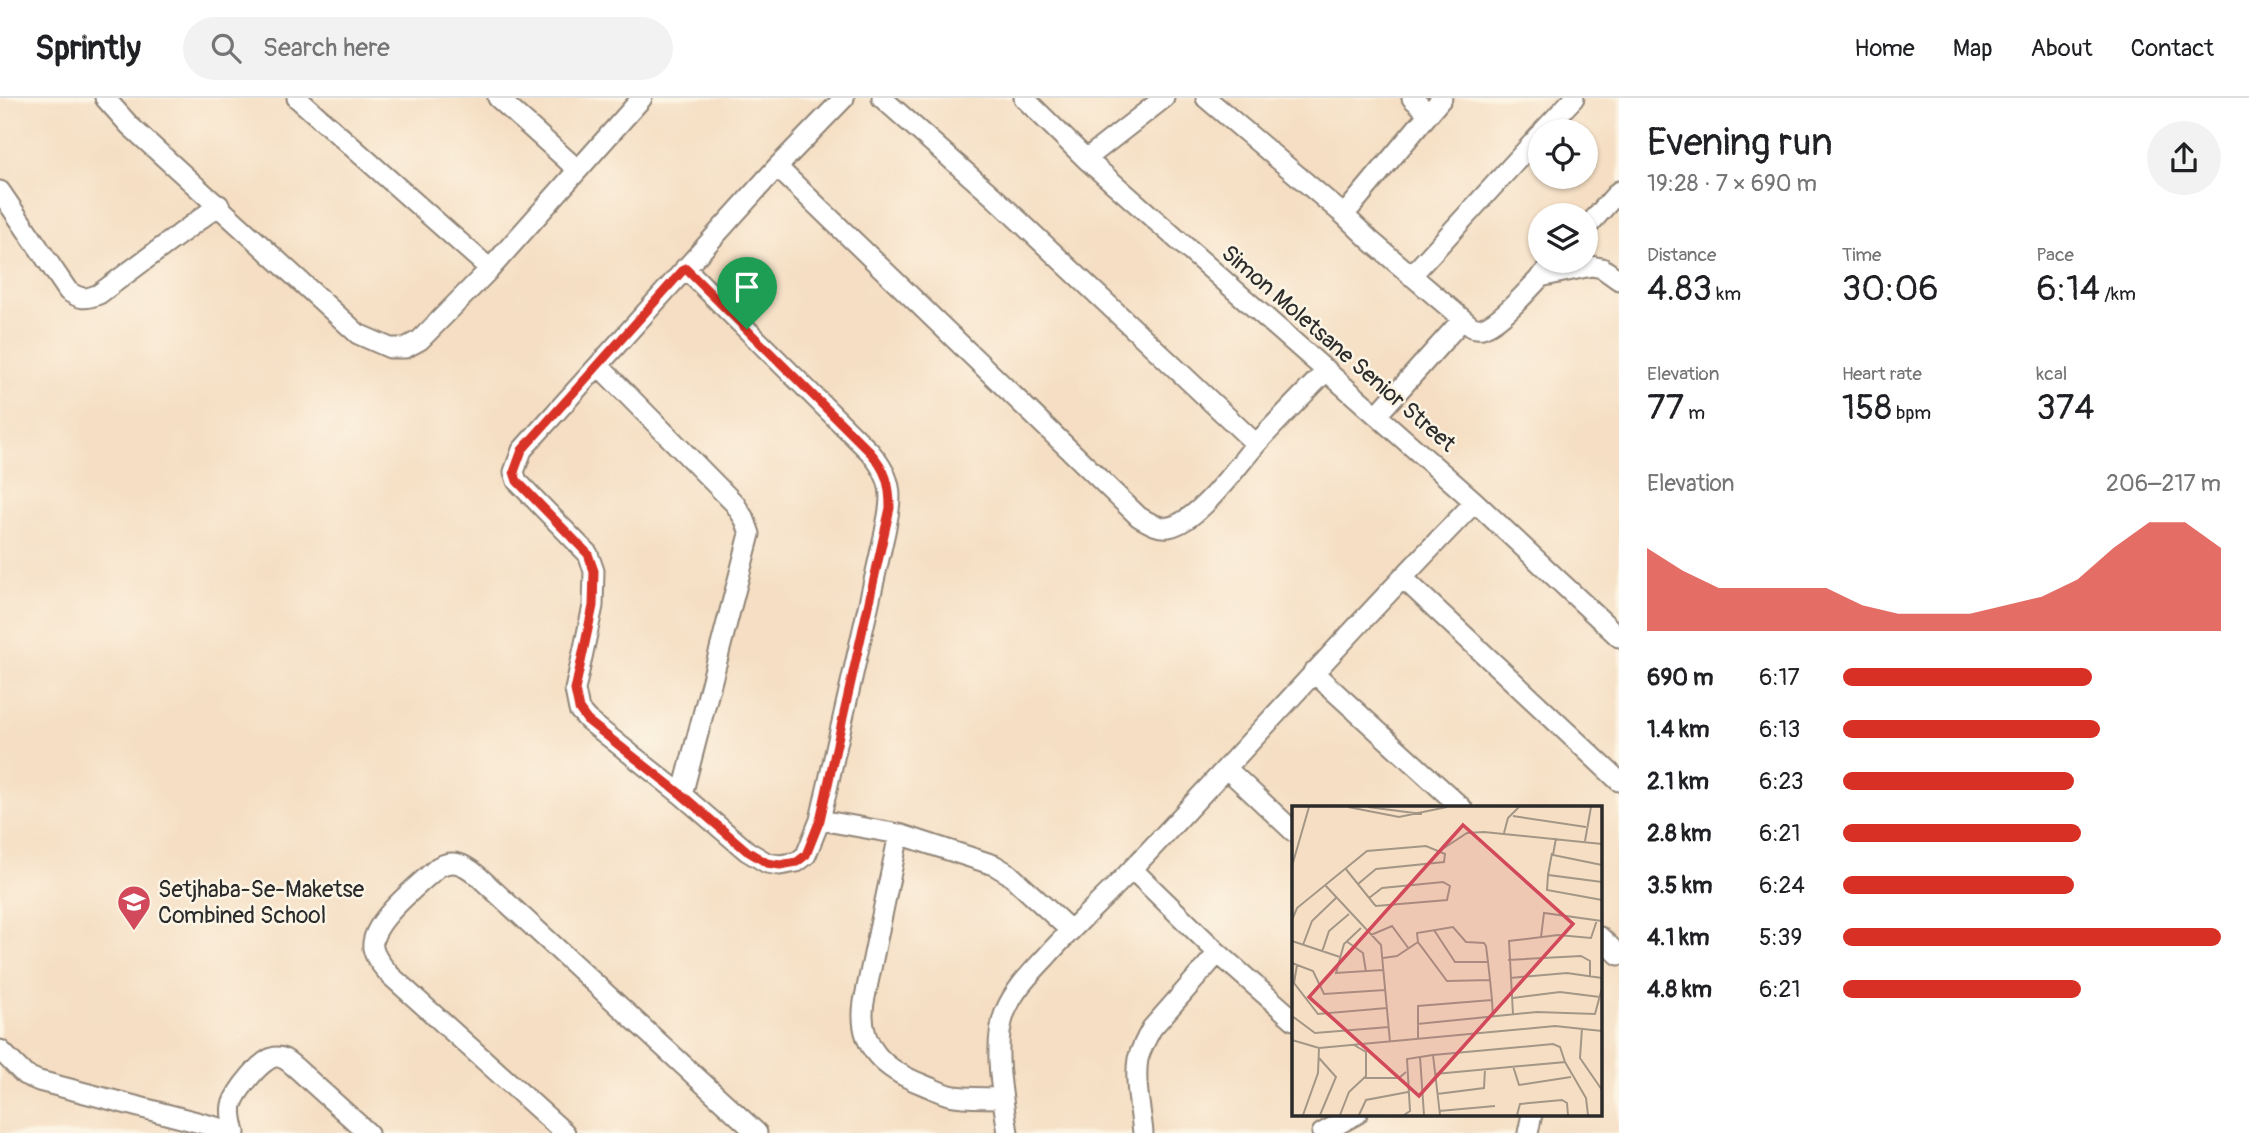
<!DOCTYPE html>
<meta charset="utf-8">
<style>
body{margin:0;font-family:Pangolin,sans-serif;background:#f2f2f2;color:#202124;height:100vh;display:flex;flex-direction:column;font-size:26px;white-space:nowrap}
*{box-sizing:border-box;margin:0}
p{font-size:23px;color:#757577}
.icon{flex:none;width:38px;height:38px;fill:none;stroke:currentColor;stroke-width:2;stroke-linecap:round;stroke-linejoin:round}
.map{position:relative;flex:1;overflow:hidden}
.side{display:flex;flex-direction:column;background:#fff;width:630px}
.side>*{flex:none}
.controls{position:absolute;left:1528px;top:21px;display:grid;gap:14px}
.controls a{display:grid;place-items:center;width:70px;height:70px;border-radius:50%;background:#fff;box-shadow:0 2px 5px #0004;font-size:35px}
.pin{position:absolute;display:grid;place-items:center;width:60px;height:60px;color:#fff;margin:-72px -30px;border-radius:50% 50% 50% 0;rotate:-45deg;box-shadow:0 0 7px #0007}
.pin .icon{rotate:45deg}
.round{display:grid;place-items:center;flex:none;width:74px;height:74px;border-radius:37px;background:#f2f2f2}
.summary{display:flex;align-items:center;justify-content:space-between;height:119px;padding:0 28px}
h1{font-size:38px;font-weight:600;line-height:52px}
.stats{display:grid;grid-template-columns:repeat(3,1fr);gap:10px;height:119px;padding:7px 28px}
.stats div{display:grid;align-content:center}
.stats b{font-size:35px;font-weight:600}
.stats small{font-size:19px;font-weight:400}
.stats p{font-size:19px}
.chart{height:196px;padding:14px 28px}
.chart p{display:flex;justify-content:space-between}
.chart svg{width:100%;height:126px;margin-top:7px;fill:#d93025;opacity:.7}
ul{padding:0 28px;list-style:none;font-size:23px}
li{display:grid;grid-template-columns:112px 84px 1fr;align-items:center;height:52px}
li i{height:18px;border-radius:9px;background:#d93025}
header{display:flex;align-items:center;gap:42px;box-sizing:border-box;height:98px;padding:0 35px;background:#fff;border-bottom:2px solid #e0e0e0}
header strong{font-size:33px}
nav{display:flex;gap:38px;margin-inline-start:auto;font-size:24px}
.search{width:490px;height:63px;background:#f2f2f2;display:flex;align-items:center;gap:18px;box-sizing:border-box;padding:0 24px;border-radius:38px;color:#757577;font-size:26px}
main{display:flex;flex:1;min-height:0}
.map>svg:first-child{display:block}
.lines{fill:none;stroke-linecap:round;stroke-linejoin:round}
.minor-casing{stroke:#908477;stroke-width:23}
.minor{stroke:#fff;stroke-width:19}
.route-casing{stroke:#fff;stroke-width:14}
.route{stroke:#d93025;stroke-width:9}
.labels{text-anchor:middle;stroke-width:5;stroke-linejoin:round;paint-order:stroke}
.street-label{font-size:23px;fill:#2b2b2b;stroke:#fcf5e5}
.poi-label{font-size:23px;fill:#2b2b2b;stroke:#fcf5e5;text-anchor:start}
.inset-road{fill:none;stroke:#a49686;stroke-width:2}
.view{fill:#d1495b;fill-opacity:0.15;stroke:#d1495b;stroke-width:3.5}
.inset-edge{fill:none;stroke:#2b2b2b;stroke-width:3.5}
</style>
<header>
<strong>Sprintly</strong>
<div class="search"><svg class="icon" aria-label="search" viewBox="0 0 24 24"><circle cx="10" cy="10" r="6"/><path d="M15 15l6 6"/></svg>Search here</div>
<nav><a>Home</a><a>Map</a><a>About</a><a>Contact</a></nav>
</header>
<main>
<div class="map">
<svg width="1619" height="1035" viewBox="0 0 1619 1035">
<rect width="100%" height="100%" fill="#fcf5e5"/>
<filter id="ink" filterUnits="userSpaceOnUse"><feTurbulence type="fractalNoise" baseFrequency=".0143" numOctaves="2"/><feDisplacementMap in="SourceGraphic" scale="14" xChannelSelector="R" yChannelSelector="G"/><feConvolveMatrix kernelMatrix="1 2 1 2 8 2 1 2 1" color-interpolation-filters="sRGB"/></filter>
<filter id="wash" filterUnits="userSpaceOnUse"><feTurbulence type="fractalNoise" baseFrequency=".00686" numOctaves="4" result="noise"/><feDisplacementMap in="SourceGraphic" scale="28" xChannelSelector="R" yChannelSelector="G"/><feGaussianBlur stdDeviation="1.57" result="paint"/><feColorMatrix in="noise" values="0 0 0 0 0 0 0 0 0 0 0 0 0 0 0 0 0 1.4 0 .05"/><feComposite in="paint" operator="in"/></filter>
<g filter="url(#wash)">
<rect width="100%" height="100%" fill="#f5dec3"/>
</g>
<g filter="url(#ink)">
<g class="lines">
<!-- minor casing -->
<g class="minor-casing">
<path id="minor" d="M105,0l25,28 228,208 32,14h15l15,-8 70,-71 152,-171
M297,0l193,171
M498,0l80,72
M882,0l114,101 260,245
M1024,0l62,61 389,343 144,135
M1206,0l138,117
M1412,0l16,15
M1442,0l-98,117 27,26 101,86c4,1 6,2 10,1 20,-5 58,-51 73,-67
M1543,33l31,-33
M1086,61l78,-61
M777,69l362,350c9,5 19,12 30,10 31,-6 69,-63 90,-86 22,-24 45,-47 68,-71
M0,93l68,100c12,8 17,9 31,3l120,-89
M1586,130l33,-37
M685,170l185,184c25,29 22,45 15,80l-65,288 -14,35 -9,7 -17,3 -13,-2 -20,-12 -65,-56 -94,-75 -9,-10 -4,-20 18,-84 1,-35 -6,-17 -71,-73 -3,-9 8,-22 255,-283 67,-69
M1411,178l129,-141
M1540,179l51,-11 11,2 17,12
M599,268l136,138 10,16 5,14 -68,261
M1377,317l85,-95
M1402,479l217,204
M1313,574l149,136
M1226,670l68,64
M820,722l79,14 95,31 15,9 61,56
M899,736l-35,168c-7,45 21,68 60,83 8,3 17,8 25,10 17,4 37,2 54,3
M1132,771l86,84 76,67
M1600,839l19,18
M0,952l25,25 14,6 196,51
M235,1035c-2,-9 -5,-19 -3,-28 4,-13 31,-49 45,-48 8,0 14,7 19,11l72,65
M565,1035l-174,-157c-7,-8 -16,-17 -18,-28 -4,-25 47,-64 65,-81 16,-8 26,-3 39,8l280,258
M1008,1035c-5,-35 -16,-87 -3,-121 9,-22 25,-38 41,-55 28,-32 60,-60 89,-91 114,-121 224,-245 340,-364
M1143,1035c-2,-23 -9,-51 -5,-74 3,-11 9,-22 14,-31l66,-75
M1322,1035l35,-19
M1528,1035l4,-19"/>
</g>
<!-- minor -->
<use href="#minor" class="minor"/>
</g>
</g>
<g class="lines" filter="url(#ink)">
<!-- route casing -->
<g class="route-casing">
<path id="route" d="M685,170l185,184c16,18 20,32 20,56l-70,312 -14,35 -9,7 -17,3 -13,-2 -20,-12 -65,-56 -95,-75 -8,-11 -4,-19 18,-84 1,-35 -6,-17 -71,-73 -3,-9 8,-22z"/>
</g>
<!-- route -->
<use href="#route" class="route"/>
</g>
<!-- icons -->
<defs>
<g id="school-pin" transform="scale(1.75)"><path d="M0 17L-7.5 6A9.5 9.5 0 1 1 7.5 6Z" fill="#d1495b" stroke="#fcf5e5"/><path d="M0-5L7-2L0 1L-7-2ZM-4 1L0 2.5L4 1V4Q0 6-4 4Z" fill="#fff"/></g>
</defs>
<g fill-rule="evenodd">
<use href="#school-pin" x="134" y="804"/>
</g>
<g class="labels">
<!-- street labels -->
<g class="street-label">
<text transform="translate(1339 250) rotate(41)" y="8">Simon Moletsane Senior Street</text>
</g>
<!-- poi labels -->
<g class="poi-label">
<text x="158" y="799">Setjhaba-Se-Maketse<tspan x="158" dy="26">Combined School</tspan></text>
</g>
</g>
<!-- overview -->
<g transform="translate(1292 708)">
<rect width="310" height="310" fill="#f5dec3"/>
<path class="inset-road" d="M56,1l51,10 48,-10M76,1l54,7M221,10l73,11M212,27l4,-15 11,-11M264,32l-3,17 49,10M293,35l6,-34M149,44l26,-17 17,-1 118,12M0,60l17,-59M53,62l29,36 2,2 71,-6 3,-14 -7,-4 -61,6 -13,10M256,69l4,-22M310,76l-54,-7 -1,15 55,10M33,79l56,60 9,97M0,114l5,-12 70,-57 59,-5 19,8 -1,8 -68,7 -18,15M69,122l-17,16 -8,29 47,-3M142,124l21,32h33M79,129l21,-9 17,23M249,131l3,-24 58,8M0,135l48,16M54,135l17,12 3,19M11,139l9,-24 24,-23M30,146l7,-21 20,-17M91,152l14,-2 21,-14M216,154l73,-4 9,5v15M0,157l21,8 11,23 61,-4M5,159l-3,18 24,31 69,-6M218,172l57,-5 35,5M198,174l-43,1 -29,-39 -1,-9 36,-6 13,15 18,1 2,3 2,16 2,18 2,20 1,17M221,192l47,-6 40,5M221,208l-4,-73 49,-6 33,3 6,-18M0,210l23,17 74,-6M125,218l120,-12 58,2 7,-26M290,222l-2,30 22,32M126,233v-33l74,-6M0,234l27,8 236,-22 47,5M141,249l120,-11 7,3 5,15 -130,12M128,251l4,58M27,252l17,19 -16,38M273,256l21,36 2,17M221,260l6,19 52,-8M73,272h34l7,-6M145,288l47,-6 1,-19M147,305l56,-5M11,309l15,-42 1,-25M48,309l9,-23 17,-16v-24l-12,-7M67,309l7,-15 42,-8M112,309l6,-4 -3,-52 26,-4 7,60M225,309l3,-11 42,-4 5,3 1,12"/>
<path class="view" d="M171,19l110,99 -154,172 -110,-99z"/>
<rect width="310" height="310" class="inset-edge"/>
</g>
</svg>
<div class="controls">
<a><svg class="icon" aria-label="locate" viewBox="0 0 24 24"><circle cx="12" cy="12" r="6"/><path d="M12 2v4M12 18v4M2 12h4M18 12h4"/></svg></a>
<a><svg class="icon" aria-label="layers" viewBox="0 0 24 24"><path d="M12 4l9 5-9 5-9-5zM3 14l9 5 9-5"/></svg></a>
</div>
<div class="pin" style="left:747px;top:231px;background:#1e9e55"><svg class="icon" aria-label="arrive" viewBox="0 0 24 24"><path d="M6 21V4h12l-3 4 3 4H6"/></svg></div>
</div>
<section class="side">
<div class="summary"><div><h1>Evening run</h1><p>19:28 · 7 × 690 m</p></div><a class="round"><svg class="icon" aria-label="share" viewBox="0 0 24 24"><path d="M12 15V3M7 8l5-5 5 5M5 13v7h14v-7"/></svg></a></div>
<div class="stats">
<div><p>Distance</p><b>4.83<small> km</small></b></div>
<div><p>Time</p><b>30:06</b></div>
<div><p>Pace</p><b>6:14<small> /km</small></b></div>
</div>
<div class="stats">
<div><p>Elevation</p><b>77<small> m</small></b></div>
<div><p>Heart rate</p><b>158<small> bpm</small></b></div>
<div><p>kcal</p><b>374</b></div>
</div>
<div class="chart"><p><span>Elevation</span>206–217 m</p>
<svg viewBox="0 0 160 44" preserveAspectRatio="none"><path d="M0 44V15L10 23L20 29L30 29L40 29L50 29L60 35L70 38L80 38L90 38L100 35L110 32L120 26L130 15L140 6L150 6L160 15V44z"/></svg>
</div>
<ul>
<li><b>690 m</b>6:17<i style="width:66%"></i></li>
<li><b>1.4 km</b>6:13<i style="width:68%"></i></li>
<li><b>2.1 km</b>6:23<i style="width:61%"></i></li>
<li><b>2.8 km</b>6:21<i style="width:63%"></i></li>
<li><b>3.5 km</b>6:24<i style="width:61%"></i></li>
<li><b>4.1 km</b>5:39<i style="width:100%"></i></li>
<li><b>4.8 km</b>6:21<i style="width:63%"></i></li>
</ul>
</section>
</main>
